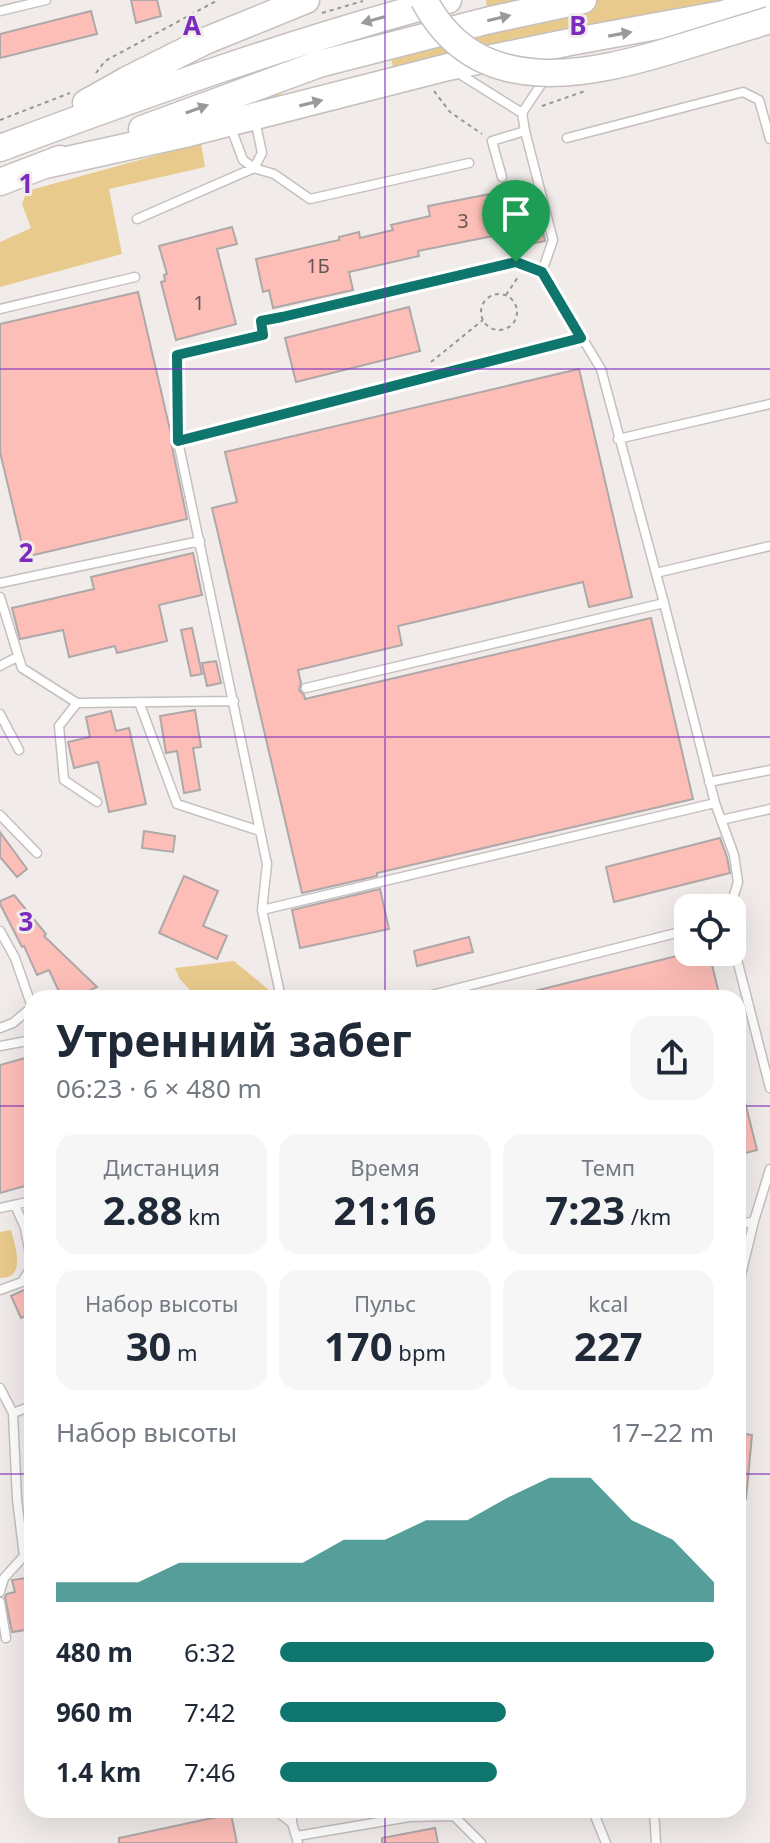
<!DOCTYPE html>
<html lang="ru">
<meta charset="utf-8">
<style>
body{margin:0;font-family:"Noto Sans",sans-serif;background:#f6f6f7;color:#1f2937;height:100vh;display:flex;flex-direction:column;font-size:30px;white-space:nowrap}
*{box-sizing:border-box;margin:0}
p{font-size:26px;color:#747a83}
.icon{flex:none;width:44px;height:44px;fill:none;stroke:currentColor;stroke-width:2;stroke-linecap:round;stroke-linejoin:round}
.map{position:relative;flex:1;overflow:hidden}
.side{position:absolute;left:24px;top:990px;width:722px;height:828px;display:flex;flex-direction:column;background:#fff;border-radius:24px;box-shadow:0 8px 32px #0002}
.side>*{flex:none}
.controls{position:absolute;left:674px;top:894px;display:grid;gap:16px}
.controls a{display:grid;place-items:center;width:72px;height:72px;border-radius:16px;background:#fff;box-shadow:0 8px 32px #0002;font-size:40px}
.pin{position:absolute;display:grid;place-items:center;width:68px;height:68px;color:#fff;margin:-82px -34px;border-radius:50% 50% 50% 0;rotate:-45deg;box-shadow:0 0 8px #0007}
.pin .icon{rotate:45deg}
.round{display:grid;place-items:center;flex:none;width:84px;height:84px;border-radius:24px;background:#f6f6f7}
.overview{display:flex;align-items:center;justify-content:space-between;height:136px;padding:0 32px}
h1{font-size:44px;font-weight:700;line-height:60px}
.figures{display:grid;grid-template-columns:repeat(3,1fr);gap:12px;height:136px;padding:8px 32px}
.figures div{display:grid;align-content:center;border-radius:20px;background:#f6f6f7;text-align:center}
.figures b{font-size:40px;font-weight:700}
.figures small{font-size:22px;font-weight:400}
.figures p{font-size:22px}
.chart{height:224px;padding:16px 32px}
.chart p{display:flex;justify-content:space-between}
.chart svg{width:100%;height:144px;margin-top:8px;fill:#0f766e;opacity:.7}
ul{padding:0 32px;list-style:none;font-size:26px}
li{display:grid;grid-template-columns:128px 96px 1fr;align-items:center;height:60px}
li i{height:20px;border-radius:10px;background:#0f766e}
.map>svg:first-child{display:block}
.green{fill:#e9ca8d}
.building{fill:#febeb8;stroke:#aea8a8;stroke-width:2}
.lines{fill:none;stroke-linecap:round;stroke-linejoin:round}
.lane-casing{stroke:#c5c0be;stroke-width:11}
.primary-casing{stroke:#c5c0be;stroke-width:29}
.path{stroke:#999594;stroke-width:2;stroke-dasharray:4 4;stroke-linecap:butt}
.lane{stroke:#fff;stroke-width:8}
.primary{stroke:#fff;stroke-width:26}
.primary-bridge-casing{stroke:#c5c0be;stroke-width:29;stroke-linecap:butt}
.primary-bridge{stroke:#fff;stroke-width:26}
.oneway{fill:#9a9a9a}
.route-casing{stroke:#fff;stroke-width:16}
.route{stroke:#0f766e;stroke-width:10}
.grid{fill:none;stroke:#7b2cbf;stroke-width:2;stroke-opacity:0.55}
.labels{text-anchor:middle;stroke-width:6;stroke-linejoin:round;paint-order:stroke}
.number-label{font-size:20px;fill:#685655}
.grid-label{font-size:26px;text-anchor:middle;font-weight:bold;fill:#7b2cbf;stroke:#f1ecea;stroke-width:6;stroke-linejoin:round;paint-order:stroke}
</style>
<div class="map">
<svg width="770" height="1843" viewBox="0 0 770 1843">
<rect width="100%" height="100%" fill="#f1ecea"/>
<!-- green -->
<path class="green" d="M486,0h255l-542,121 81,-30 2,6 111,-29 -2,-10 99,-25z
M201,143l4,24 -96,22 13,65 -122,33v-45l31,-14 -9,-24 5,-13z
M234,961l41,34v3h-78l-18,-20 -4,-10z
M11,1230c4,16 16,49 -11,48v-46z"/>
<!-- building -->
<path class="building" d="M131,0h26l4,16 -25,7z
M91,11l6,23 -97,24v-24z
M490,194l3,16 43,-9 9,40 -39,8 -3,-15 -85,17 1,5 -70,16 4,18 -80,18 -4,-18 -6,2 -7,-33 83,-19v-3l20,-5 1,6 33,-8 -2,-5 39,-9 -2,-10z
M232,227l5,17 -20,5 19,75 -60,16 -15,-58 4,-1 -1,-6 3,-1 -8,-28z
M138,292l33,142v8l16,77 -162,38 -25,-105v-128z
M409,307l11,44 -124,31 -11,-44z
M579,369l53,228 -43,10 -6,-25 -185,44 4,19 -104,25 3,13 -2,7 5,5 1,4 346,-81 42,181 -316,74v3l-75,17 -90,-385 25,-6 -12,-50z
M193,553l9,42 -43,10 8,36 -50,12 -2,-7 -46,11 -6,-27 -43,9 -8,-31 82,-19 -3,-12z
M192,628l10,46 -11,2 -10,-46z
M216,661l5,22 -14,3 -5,-23z
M195,710l6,37 -8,1 7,42 -16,3 -7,-42 -11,2 -6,-37z
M111,711l5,20 13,-3 17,76 -37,8 -11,-50 -24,6 -6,-26 22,-5 -4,-20z
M144,831l31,5 -2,16 -31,-4z
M0,832l27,37 -10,8 -17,-20z
M720,838l7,19 3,16 -116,29 -8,-35z
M184,876l34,15 -15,35 24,10 -10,23 -58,-26z
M380,889l9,40 -89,19 -8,-38z
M14,895l32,39 -2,2 53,51 -23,11h-12l-13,-28 -12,5 -13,-29 -2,1 -22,-43v-3z
M469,937l4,15 -56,14 -3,-15z
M693,952h16l11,46h-198v-4z
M32,1056v128l-32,9v-128z
M738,1090h4l15,60 -19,5z
M26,1289l3,5 3,-1v20l-11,5 -10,-22z
M738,1433l14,2 -6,64h-8z
M26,1578l3,12 3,-1v40l-20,3 -7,-35 2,-3 8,-2 -3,-12z
M231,1814l6,29h-118v-5z
M435,1828l3,15h-56v-5z"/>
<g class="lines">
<!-- lane casing -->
<g class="lane-casing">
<path id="lane" d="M0,11l46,-11
M455,71l67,42 24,-36
M231,128l12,32 11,8 8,-15 -7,-33
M525,131l28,109 -11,32
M567,138l176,-46 16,8 11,39
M502,177l-10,-36 33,-10 -3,-18
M137,219l117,-51 20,6 36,25 159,-36
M0,309l135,-32
M618,439l152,-35
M178,441l403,-103
M656,573l114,-27
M0,583l200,-42
M0,597l22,71 55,35 157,-2
M0,666l17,-9
M306,688l358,-85
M139,702l38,102 83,27
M77,703l-18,23 5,54 33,22
M0,714l19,36
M709,782l61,-12
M0,815l37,38
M721,820l49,-11
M262,910l453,-107
M0,931l15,27 17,49 -19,16 -13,5
M732,940l38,148
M141,997l1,1
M281,998l-19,-88 5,-46 -89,-423 -1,-86 86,-20 -2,-14 21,-4 234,-55 26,10 59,97 63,234 51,200 19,52 4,27 -8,26
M420,998l268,-68
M0,1046l32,-6
M0,1208l32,-7
M738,1225l16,-4
M738,1287l16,-66 16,-52
M0,1290l22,-8 10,-16 -7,-38 -10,-23
M0,1388l13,25 4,86 7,57
M13,1413l19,-7
M0,1592l4,-14 20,-22 8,-1
M0,1602l6,36
M275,1810l17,13
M292,1810v13l6,20
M654,1810l2,33
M595,1816l11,27
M297,1836l112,-19 45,-1 27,27"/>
</g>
<!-- primary casing -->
<g class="primary-casing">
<path id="primary" d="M86,103l41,-23 78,-39 101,-41
M142,129l177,-65 171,-44 93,-20
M0,148c148,-55 296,-108 448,-148
M45,165l144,-32 259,-66 122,-25 153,-28 47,-14
M0,182l60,-23"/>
</g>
<!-- path -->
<path class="path" d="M322,13l41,-12
M96,73l9,-12 113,-61
M434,91l16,21 32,22
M542,106l43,-15
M0,120l70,-27
M481 312a18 18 0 1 1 36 0a18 18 0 1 1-36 0Z
M506,295l12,-18
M431,362l52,-42"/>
<!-- lane -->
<use href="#lane" class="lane"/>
<!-- primary -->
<use href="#primary" class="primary"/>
<!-- primary-bridge casing -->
<g class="primary-bridge-casing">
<path id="primary-bridge" d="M424,0c54,103 168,75 258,47 29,-9 59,-18 88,-27"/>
</g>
<!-- primary-bridge -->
<use href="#primary-bridge" class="primary-bridge"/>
</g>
<!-- one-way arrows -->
<defs><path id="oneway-solid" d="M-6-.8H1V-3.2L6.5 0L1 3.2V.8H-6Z" transform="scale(2)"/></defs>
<g class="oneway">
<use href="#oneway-solid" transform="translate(499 18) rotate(-13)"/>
<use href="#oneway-solid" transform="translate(373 20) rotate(164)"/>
<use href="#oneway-solid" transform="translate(620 34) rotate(-10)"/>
<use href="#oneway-solid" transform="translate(311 103) rotate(-14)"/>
<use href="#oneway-solid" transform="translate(197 109) rotate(-20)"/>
</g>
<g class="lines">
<!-- route casing -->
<g class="route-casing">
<path id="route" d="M516,262l26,10 39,66 -403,103 -1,-86 86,-20 -2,-14 21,-4z"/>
</g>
<!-- route -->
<use href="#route" class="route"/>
</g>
<!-- grid -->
<path class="grid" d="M385,0v998M0,369h770M0,737h770M0,1106h32M738,1106h32M0,1474h32M738,1474h32M385,1810v33"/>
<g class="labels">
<!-- number labels -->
<g class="number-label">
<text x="463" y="228">3</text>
<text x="318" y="273">1Б</text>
<text x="199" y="310">1</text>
</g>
</g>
<g class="grid-label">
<text x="192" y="35">A</text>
<text x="578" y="35">B</text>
<text x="26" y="193">1</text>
<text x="26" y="562">2</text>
<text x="26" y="931">3</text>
</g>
</svg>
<div class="controls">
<a><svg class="icon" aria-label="locate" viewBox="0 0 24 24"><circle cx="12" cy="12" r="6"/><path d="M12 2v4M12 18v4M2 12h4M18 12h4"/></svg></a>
</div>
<div class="pin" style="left:516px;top:262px;background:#1e9e55"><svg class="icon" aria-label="arrive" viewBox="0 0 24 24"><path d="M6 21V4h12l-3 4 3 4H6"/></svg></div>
<section class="side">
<div class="overview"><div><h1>Утренний забег</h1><p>06:23 · 6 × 480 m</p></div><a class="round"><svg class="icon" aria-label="share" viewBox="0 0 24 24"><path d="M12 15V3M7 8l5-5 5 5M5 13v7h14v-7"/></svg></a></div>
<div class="figures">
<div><p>Дистанция</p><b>2.88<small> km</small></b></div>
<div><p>Время</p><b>21:16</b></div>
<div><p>Темп</p><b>7:23<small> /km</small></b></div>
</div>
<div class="figures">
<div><p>Набор высоты</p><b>30<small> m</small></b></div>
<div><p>Пульс</p><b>170<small> bpm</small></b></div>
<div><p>kcal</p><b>227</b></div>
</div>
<div class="chart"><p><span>Набор высоты</span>17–22 m</p>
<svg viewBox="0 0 160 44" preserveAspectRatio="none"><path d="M0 44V38L10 38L20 38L30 32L40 32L50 32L60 32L70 25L80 25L90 19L100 19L110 12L120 6L130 6L140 19L150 25L160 38V44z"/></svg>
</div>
<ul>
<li><b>480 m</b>6:32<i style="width:100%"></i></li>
<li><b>960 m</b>7:42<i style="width:52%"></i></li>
<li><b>1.4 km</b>7:46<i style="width:50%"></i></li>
</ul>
</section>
</div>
